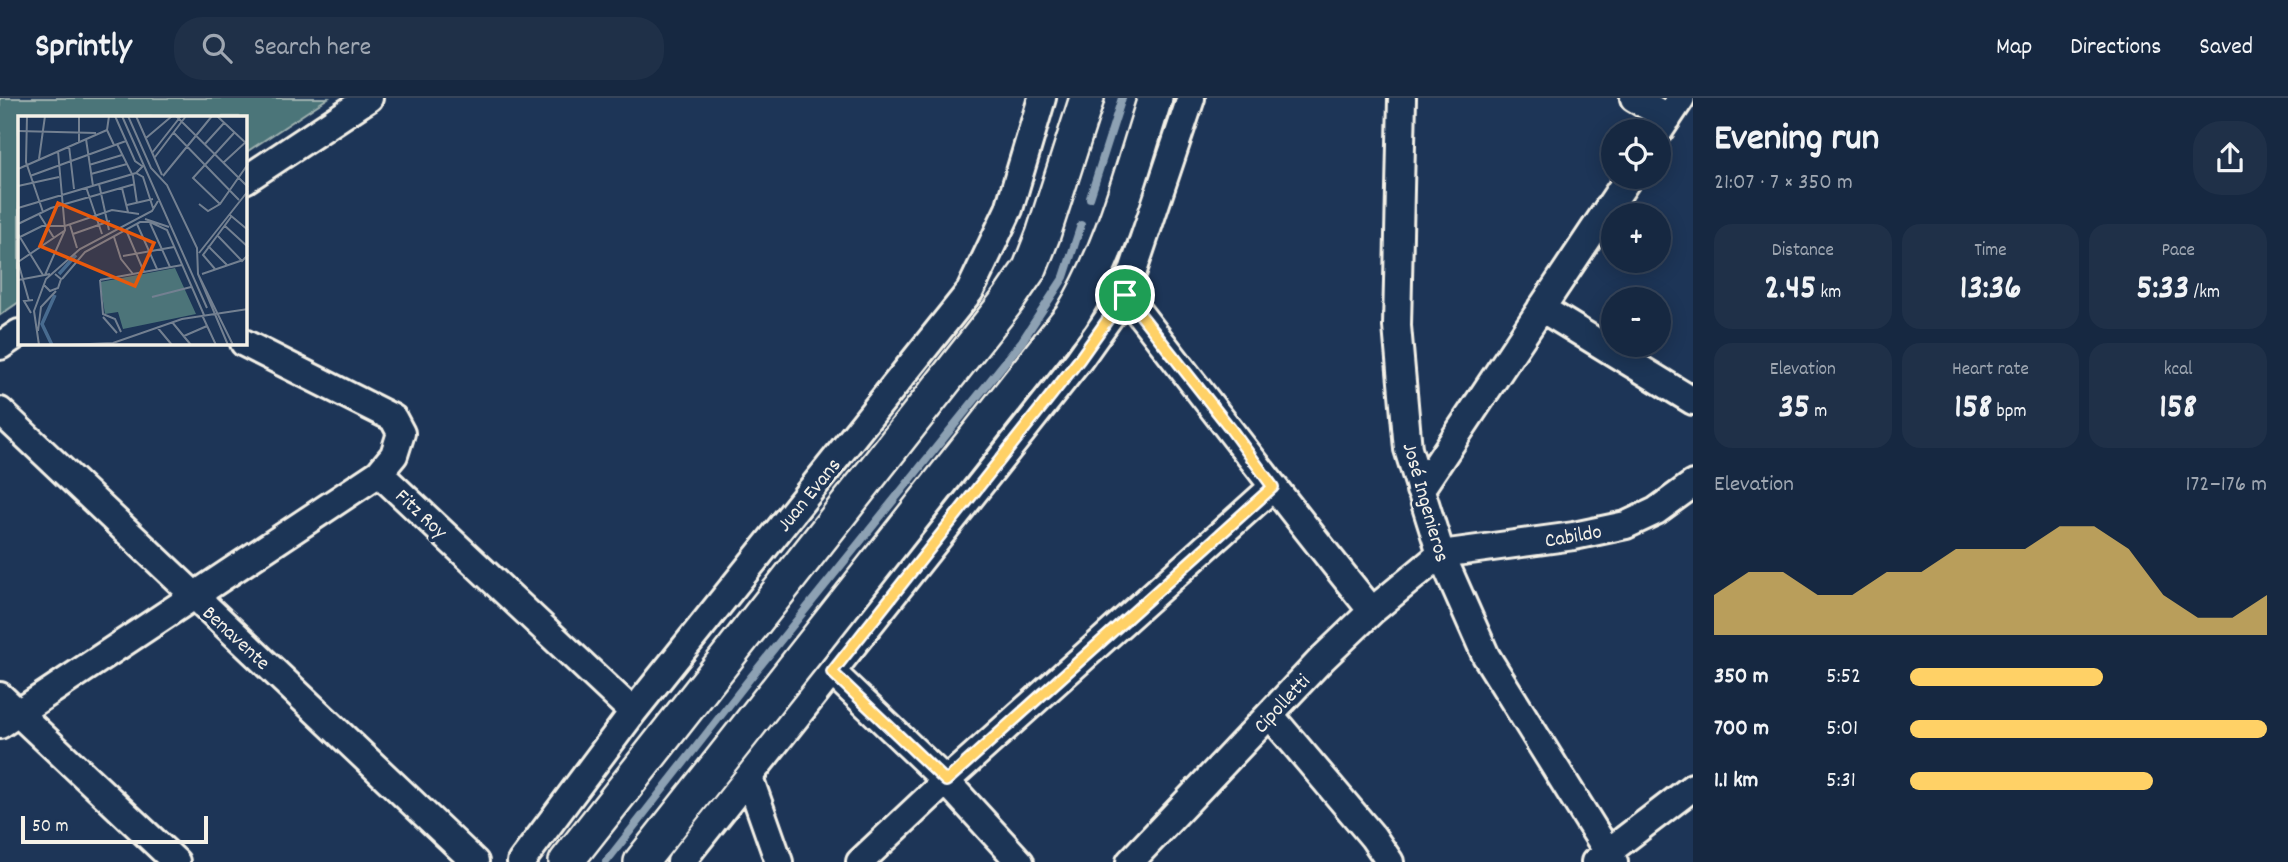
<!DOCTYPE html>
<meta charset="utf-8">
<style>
body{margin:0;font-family:Dekko,sans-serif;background:#1f3048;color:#f1f3f6;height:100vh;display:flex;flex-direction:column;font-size:26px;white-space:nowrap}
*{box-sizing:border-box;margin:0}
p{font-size:23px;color:#9ea6b1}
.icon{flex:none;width:38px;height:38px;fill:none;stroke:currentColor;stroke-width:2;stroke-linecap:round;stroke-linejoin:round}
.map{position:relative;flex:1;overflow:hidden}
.panel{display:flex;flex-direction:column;background:#162841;width:595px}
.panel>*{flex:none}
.fabs{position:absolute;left:1601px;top:21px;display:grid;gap:14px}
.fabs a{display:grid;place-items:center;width:70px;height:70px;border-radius:50%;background:#162841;box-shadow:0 4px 18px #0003,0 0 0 2px #35445a;font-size:35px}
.scale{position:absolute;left:21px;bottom:18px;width:187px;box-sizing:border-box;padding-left:7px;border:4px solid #f4f1e8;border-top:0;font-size:19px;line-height:24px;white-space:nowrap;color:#f4f1e8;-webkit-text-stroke:5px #1d3557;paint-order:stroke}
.pin{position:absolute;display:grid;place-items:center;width:60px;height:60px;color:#fff;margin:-30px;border:4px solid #fff;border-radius:50%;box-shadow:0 2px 7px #0007}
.round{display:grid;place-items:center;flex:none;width:74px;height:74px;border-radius:28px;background:#1f3048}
.head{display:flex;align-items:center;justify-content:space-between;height:119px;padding:0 21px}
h1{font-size:38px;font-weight:700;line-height:52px}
.figures{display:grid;grid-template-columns:repeat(3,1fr);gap:10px;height:119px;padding:7px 21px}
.figures div{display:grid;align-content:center;border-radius:18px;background:#1f3048;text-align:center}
.figures b{font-size:35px;font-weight:700}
.figures small{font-size:19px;font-weight:400}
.figures p{font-size:19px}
.chart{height:196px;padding:14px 21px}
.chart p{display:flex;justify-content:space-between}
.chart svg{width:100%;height:126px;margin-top:7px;fill:#ffd166;opacity:.7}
ul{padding:0 21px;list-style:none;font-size:23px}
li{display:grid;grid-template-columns:112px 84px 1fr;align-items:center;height:52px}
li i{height:18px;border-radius:9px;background:#ffd166}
header{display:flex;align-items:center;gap:42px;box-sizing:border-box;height:98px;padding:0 35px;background:#162841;border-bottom:2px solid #35445a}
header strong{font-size:33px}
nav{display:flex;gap:38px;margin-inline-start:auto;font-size:24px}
.search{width:490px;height:63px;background:#1f3048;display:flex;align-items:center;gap:18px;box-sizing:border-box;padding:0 24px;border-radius:28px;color:#9ea6b1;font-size:26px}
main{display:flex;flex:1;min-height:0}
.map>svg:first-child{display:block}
.green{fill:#4c7479;stroke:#a0b2b0;stroke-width:2}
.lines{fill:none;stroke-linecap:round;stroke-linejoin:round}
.stream{stroke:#8da1b3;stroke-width:8}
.minor-casing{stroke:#f4f1e8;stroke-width:32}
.tertiary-casing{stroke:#f4f1e8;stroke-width:38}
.minor{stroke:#1d3557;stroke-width:26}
.tertiary{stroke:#1d3557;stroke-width:33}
.route-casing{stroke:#fff;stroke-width:14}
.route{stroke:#ffd166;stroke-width:9}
.labels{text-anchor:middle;stroke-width:7;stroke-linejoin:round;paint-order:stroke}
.street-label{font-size:21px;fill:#f4f1e8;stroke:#1d3557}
.inset-river{fill:none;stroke:#486b8f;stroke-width:3.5}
.inset-road{fill:none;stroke:#738091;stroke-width:2}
.view{fill:#e8590c;fill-opacity:0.15;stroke:#e8590c;stroke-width:3.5}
.inset-edge{fill:none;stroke:#f4f1e8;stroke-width:3.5}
</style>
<header>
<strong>Sprintly</strong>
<div class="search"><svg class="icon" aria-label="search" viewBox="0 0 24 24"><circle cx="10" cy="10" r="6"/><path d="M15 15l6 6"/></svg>Search here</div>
<nav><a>Map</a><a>Directions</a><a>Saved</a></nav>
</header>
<main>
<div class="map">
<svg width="1693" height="764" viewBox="0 0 1693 764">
<rect width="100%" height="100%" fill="#1d3557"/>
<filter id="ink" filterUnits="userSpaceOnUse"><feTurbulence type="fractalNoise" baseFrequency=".0143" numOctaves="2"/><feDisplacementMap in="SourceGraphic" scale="14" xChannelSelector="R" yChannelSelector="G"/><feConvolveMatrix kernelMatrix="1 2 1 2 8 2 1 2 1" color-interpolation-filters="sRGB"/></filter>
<g filter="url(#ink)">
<!-- green -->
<path class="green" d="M0,0h328l-83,55v-36h-226v185l-19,13z"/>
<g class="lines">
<!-- stream -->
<path class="stream" d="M1090,100l32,-100
M606,764l145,-185 271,-336 42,-64 17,-52"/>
<!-- minor casing -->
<g class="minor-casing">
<path id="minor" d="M1402,0l-5,228 11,123 33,105 45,102 128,206
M1634,0l34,20
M1659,33l22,-33
M245,82l124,-82
M1125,197c82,105 163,212 247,316
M1541,210l152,93
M244,245l149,75 8,15 -7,22 -15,18 254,239
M0,248l19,-13
M0,313l475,451
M1420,392l209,-313
M832,574l114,109 74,81
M0,598l176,166
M1270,617l103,122 17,25
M0,627l379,-252
M749,679l30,85
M521,764l112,-150 337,-421 39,-82 33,-111
M681,764l398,-502 46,-65 66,-197
M860,764l86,-81 327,-294
M1130,764l192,-203 50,-48 69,-57 133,-18 52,-11 30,-14 37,-27
M1595,764l98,-75"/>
</g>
<!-- tertiary casing -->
<g class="tertiary-casing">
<path id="tertiary" d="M566,764l442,-562 22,-32 13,-33 44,-137
M641,764l431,-547c41,-67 59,-143 83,-217"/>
</g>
<!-- minor -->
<use href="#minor" class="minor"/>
<!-- tertiary -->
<use href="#tertiary" class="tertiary"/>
</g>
</g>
<g class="lines" filter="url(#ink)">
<!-- route casing -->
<g class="route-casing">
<path id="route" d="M1125,197l105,133 43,59 -327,294 -114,-109 247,-312z"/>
</g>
<!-- route -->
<use href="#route" class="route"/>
</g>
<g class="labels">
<!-- street labels -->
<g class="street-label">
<text transform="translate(808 396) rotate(-51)" y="7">Juan Evans</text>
<text transform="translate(1427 404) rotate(74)" y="7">José Ingenieros</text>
<text transform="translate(422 415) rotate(43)" y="7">Fitz Roy</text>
<text transform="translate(1573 437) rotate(-10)" y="7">Cabildo</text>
<text transform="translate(237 539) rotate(43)" y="7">Benavente</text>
<text transform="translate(1281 605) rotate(-47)" y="7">Cipolletti</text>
</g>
</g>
<!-- overview -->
<g transform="translate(18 18)">
<rect width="229" height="229" fill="#1d3557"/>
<path d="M157,152l21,46 -73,15 -5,-17 -13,2 -5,-32z" fill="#4c7479"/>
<path class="inset-river" d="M41,158l17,-19M34,229l-10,-21 13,-29"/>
<path class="inset-road" d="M9,0l-1,46 17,50M91,0l-2,14 7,15M97,0l20,45 7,5M104,0l85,192M110,0l23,52 16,17 30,63 1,26 30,71M118,0l26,59M158,0l72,71M199,0l31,29M0,15l78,2M155,16l66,68M128,22l26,-22M68,23l7,47M61,26v-26M99,28l16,32 4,27M186,29l20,-22M51,30l5,43M134,37l29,-37M137,41l31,-41M21,43l6,-43M205,47l25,-23M71,49l33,-10M0,53l89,-39M118,57l7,4 10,31M73,58l36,-10M12,60l96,-35M145,60l49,-60M81,68l10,46M0,70l41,-9M68,71l16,47M104,72l6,24M181,88l9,7 12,-7 28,-40M202,88l-27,-26 41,-45M109,89l26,-6M0,92l118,-35 8,-8M21,98l15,24M212,99l18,15M127,103l24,8M132,107l20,44M0,108l33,-16 84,-24M119,108l20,45M52,109l7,23M206,109l24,22M108,114l18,42M0,118l25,41M55,118l37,-13M199,119l25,26 6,-6M2,121l22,-11h23l47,-16 27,4M96,121l7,22 12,15M190,130l19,19M181,137l49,-62M105,140l51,-9M0,146l46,-31M0,146l11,39M197,153l-12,-14 28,-38M180,158l35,71M184,158l41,-14M27,159l20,-45 -7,-79M44,163l23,-27 55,-30h10l17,8 37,85M0,164l32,-6M82,164l82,-15M82,164l3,34 12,5 6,13M26,169l6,6 8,-3 3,-9 -6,-5M134,181l39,-10M13,197l-7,-12 9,-1M184,199l14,30M85,201l14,16M154,206l19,23M139,211l15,18M20,215l3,-24 15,-16M166,220l23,-10M21,229l-5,-34 12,-32 34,-30 72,-38 6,-10M48,229l47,-2 69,-24 66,-10"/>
<path class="view" d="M40,87l96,40 -19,43 -95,-40z"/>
<rect width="229" height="229" class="inset-edge"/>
</g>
</svg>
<div class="fabs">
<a><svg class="icon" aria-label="locate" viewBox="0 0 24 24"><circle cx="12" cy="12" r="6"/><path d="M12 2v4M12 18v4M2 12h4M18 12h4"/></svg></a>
<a>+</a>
<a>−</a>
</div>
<div class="scale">50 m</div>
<div class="pin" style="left:1125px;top:197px;background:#1e9e55"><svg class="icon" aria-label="arrive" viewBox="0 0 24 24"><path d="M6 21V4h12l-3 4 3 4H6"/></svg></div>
</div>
<section class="panel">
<div class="head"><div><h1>Evening run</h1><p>21:07 · 7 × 350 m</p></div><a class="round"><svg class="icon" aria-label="share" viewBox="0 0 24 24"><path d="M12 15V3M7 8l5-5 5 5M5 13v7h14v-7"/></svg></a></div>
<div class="figures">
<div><p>Distance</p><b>2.45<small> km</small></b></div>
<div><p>Time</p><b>13:36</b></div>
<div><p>Pace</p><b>5:33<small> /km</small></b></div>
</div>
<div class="figures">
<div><p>Elevation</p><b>35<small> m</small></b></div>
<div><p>Heart rate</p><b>158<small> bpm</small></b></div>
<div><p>kcal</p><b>158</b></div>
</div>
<div class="chart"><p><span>Elevation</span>172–176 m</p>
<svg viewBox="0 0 160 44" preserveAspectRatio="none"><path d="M0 44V30L10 22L20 22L30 30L40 30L50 22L60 22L70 14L80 14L90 14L100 6L110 6L120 14L130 30L140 38L150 38L160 30V44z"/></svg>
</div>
<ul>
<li><b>350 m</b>5:52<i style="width:54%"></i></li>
<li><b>700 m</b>5:01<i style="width:100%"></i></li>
<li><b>1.1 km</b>5:31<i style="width:68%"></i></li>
</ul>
</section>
</main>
